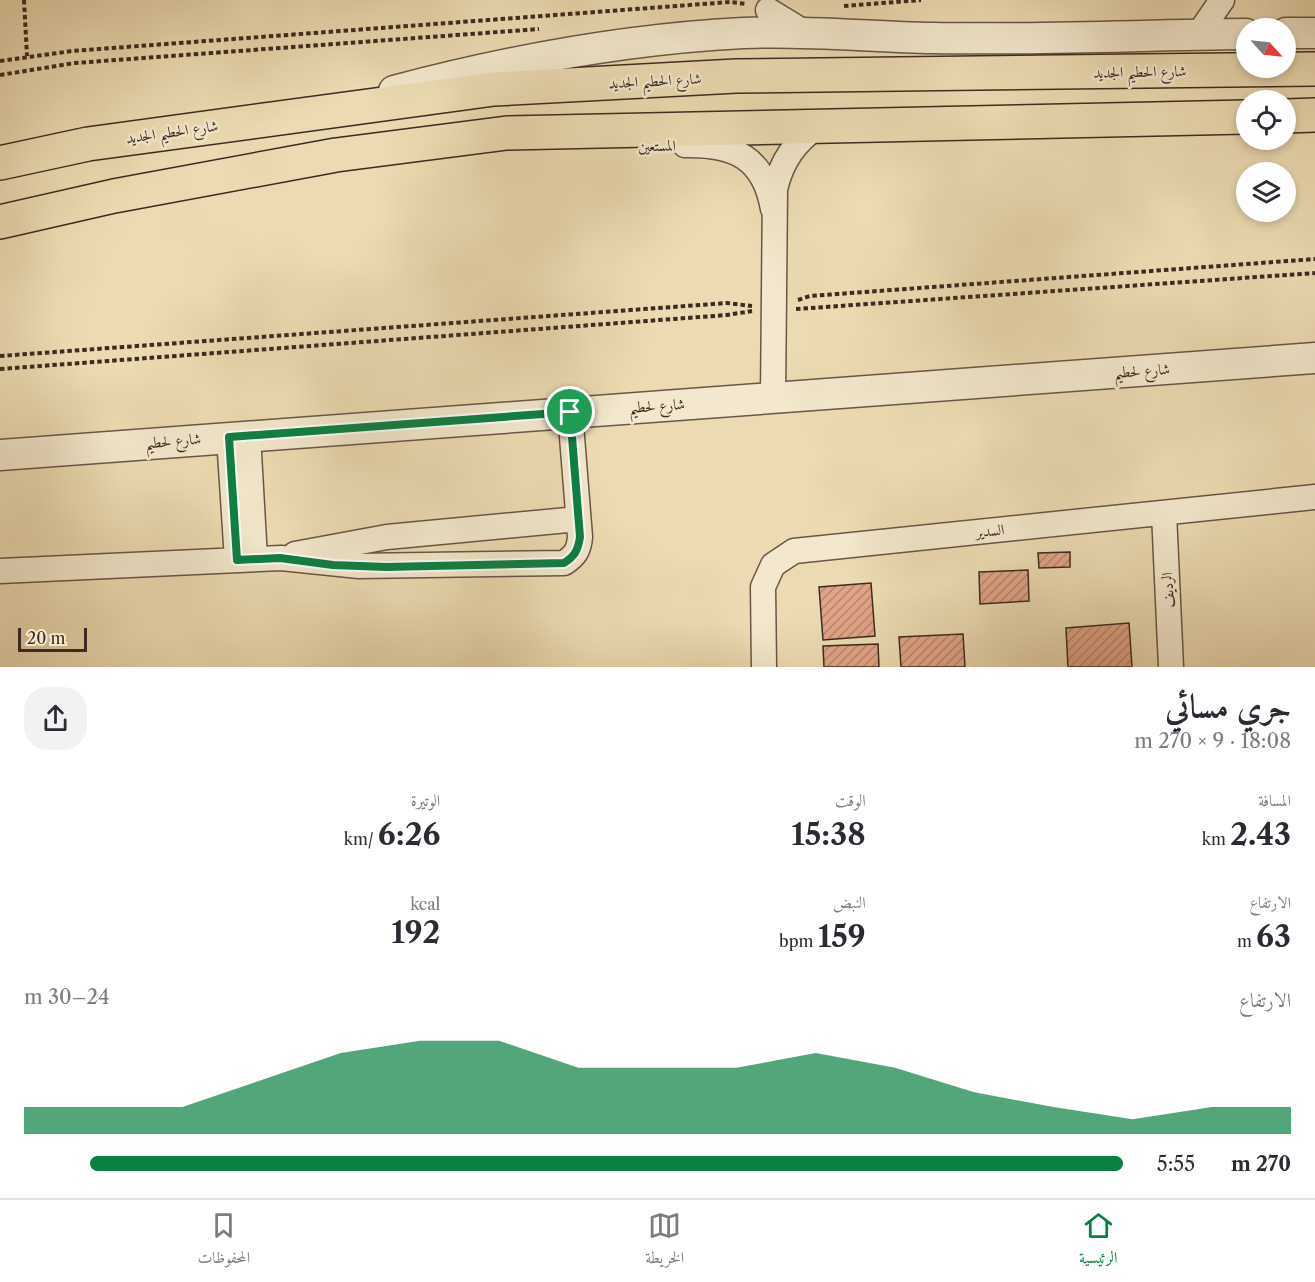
<!DOCTYPE html>
<html lang="ar">
<meta charset="utf-8">
<style>
body{margin:0;font-family:"Libre Caslon Text",Amiri,serif;background:#f2f2f3;color:#2b2b33;direction:rtl;height:100vh;display:flex;flex-direction:column;font-size:22px;white-space:nowrap}
*{box-sizing:border-box;margin:0}
p{font-size:20px;color:#7c7c81}
.icon{flex:none;width:33px;height:33px;fill:none;stroke:currentColor;stroke-width:2;stroke-linecap:round;stroke-linejoin:round}
.map{position:relative;height:667px;overflow:hidden;direction:ltr}
.panel{display:flex;flex-direction:column;background:#fff;flex:1}
.panel>*{flex:none}
.needle{width:39px;rotate:117deg}
.controls{position:absolute;left:1236px;top:18px;display:grid;gap:12px}
.controls a{display:grid;place-items:center;width:60px;height:60px;border-radius:50%;background:#fff;box-shadow:0 3px 9px #0003;font-size:30px}
.scale{position:absolute;left:18px;bottom:15px;width:69px;box-sizing:border-box;padding-left:6px;border:3px solid #3d2a21;border-top:0;font-size:16px;line-height:21px;white-space:nowrap;color:#3d2a21;-webkit-text-stroke:4px #f3e8cd;paint-order:stroke}
.pin{position:absolute;display:grid;place-items:center;width:51px;height:51px;color:#fff;margin:-26px;border:3px solid #fff;border-radius:50%;box-shadow:0 2px 6px #0007}
.round{display:grid;place-items:center;flex:none;width:63px;height:63px;border-radius:24px;background:#f2f2f3}
.head{display:flex;align-items:center;justify-content:space-between;height:102px;padding:0 24px}
h1{font-size:33px;font-weight:800;line-height:45px}
.figures{display:grid;grid-template-columns:repeat(3,1fr);gap:9px;height:102px;padding:6px 24px}
.figures div{display:grid;align-content:center}
.figures b{font-size:30px;font-weight:800}
.figures small{font-size:16px;font-weight:400}
.figures p{font-size:16px}
.chart{height:168px;padding:12px 24px}
.chart p{display:flex;justify-content:space-between}
.chart svg{width:100%;height:108px;margin-top:6px;fill:#0b8043;opacity:.7}
ul{padding:0 24px;list-style:none;font-size:20px}
li{display:grid;grid-template-columns:96px 72px 1fr;align-items:center;height:45px}
li i{height:15px;border-radius:8px;background:#0b8043}
.dock{display:flex;justify-content:space-around;align-items:center;height:84px;border-top:2px solid #e1e1e2;background:#fff;font-size:16px;color:#7c7c81}
.dock a{display:grid;justify-items:center;gap:3px}
.dock .active{color:#0b8043}
.map>svg:first-child{display:block}
.building{fill:url(#building-hatch);stroke:#3d2a21;stroke-width:1.5}
.lines{fill:none;stroke-linecap:round;stroke-linejoin:round}
.minor-casing{stroke:#695645;stroke-width:27}
.tertiary-casing{stroke:#695645;stroke-width:33}
.primary-casing{stroke:#3d2a21;stroke-width:36}
.path{stroke:#3d2a21;stroke-width:4;stroke-dasharray:4.5 3;stroke-linecap:butt}
.minor{stroke:#f3e8cd;stroke-width:24}
.tertiary{stroke:#f3e8cd;stroke-width:30}
.primary{stroke:#ecdbb2;stroke-width:33}
.route-casing{stroke:#fff;stroke-width:12}
.route{stroke:#0b8043;stroke-width:8}
.labels{text-anchor:middle;stroke-width:5;stroke-linejoin:round;paint-order:stroke}
.street-label{font-size:15px;fill:#3d2a21;stroke:#f3e8cd}
</style>
<div class="map">
<svg width="1315" height="667" viewBox="0 0 1315 667">
<defs>
<pattern id="building-hatch" width="6" height="6" patternUnits="userSpaceOnUse" patternTransform="scale(1.5)"><rect width="6" height="6" fill="#e2a487"/><path d="M-1 1l2-2M0 6l6-6M5 7l2-2" fill="none" stroke="#b8866e"/></pattern>
</defs>
<rect width="100%" height="100%" fill="#ecdbb2"/>
<filter id="stains"><feTurbulence type="fractalNoise" baseFrequency=".00333" numOctaves="4"/><feColorMatrix values="0 0 0 0 .2 0 0 0 0 .09 0 0 0 0 .02 0 0 0 .5 -.17"/></filter>
<radialGradient id="worn" r=".72"><stop offset=".6" stop-color="#630" stop-opacity="0"/><stop offset="1" stop-color="#630" stop-opacity=".3"/></radialGradient>
<!-- building -->
<path class="building" d="M1070,552v15l-31,1 -1,-15z
M1028,570l1,31 -49,3 -1,-32z
M871,583l4,53 -52,4 -4,-53z
M1129,623l3,44h-64l-2,-39z
M963,634l2,33h-64l-2,-30z
M878,644l1,23h-55l-1,-21z"/>
<g class="lines">
<!-- minor casing -->
<g class="minor-casing">
<path id="minor" d="M768,10l36,22
M1198,35l24,-35
M685,145c49,-1 79,12 88,64
M773,398l2,-209c7,-29 20,-47 44,-64
M248,435l7,124
M229,437l8,123
M1164,513l7,154
M295,554l92,-17 191,-18
M0,571l281,-13 78,8 205,-3c11,-7 15,-13 16,-26l-10,-125
M764,667l-1,-80 10,-22 21,-14 521,-54"/>
</g>
<!-- tertiary casing -->
<g class="tertiary-casing">
<path id="tertiary" d="M1286,33h29
M394,91c113,-30 232,-52 349,-58 63,-3 127,4 190,5 105,2 209,-3 313,-4
M0,455l1315,-97"/>
</g>
<!-- primary casing -->
<g class="primary-casing">
<path id="primary" d="M1286,116l29,-1
M0,163l88,-19 406,-55 242,-13 579,-7
M0,222l114,-26 222,-41 171,-22 739,-16"/>
</g>
<!-- path -->
<path class="path" d="M24,0l3,56
M844,6l77,-6
M0,61l72,-10 658,-49 17,2
M0,75l75,-12 464,-34
M798,300l12,-4 505,-37
M796,309l519,-36
M0,356l727,-53 25,3
M0,369l727,-54 25,-4"/>
<!-- minor -->
<use href="#minor" class="minor"/>
<!-- tertiary -->
<use href="#tertiary" class="tertiary"/>
<!-- primary -->
<use href="#primary" class="primary"/>
</g>
<g class="lines">
<!-- route casing -->
<g class="route-casing">
<path id="route" d="M570,412l10,125c-2,13 -5,19 -16,26l-178,4 -53,-2 -53,-7 -43,2 -8,-123z"/>
</g>
<!-- route -->
<use href="#route" class="route"/>
</g>
<g class="labels">
<!-- street labels -->
<g class="street-label">
<text transform="translate(1140 72) rotate(-1)" y="5">شارع الحطيم الجديد</text>
<text transform="translate(655 81) rotate(-3)" y="5">شارع الحطيم الجديد</text>
<text transform="translate(172 132) rotate(-8)" y="5">شارع الحطيم الجديد</text>
<text transform="translate(657 146) rotate(-2)" y="5">المستعين</text>
<text transform="translate(1142 371) rotate(-4)" y="5">شارع لحطيم</text>
<text transform="translate(657 406) rotate(-4)" y="5">شارع لحطيم</text>
<text transform="translate(173 441) rotate(-5)" y="5">شارع لحطيم</text>
<text transform="translate(990 531) rotate(-6)" y="5">السدير</text>
<text transform="translate(1168 590) rotate(-93)" y="5">الرديف</text>
</g>
</g>
<rect width="100%" height="100%" filter="url(#stains)"/>
<rect width="100%" height="100%" fill="url(#worn)"/>
</svg>
<div class="controls">
<a><svg class="needle" viewBox="-14 -14 28 28"><path d="M0-13l5 13h-10z" fill="#e53935"/><path d="M0 13l5-13h-10z" fill="#7c7c81"/></svg></a>
<a><svg class="icon" aria-label="locate" viewBox="0 0 24 24"><circle cx="12" cy="12" r="6"/><path d="M12 2v4M12 18v4M2 12h4M18 12h4"/></svg></a>
<a><svg class="icon" aria-label="layers" viewBox="0 0 24 24"><path d="M12 4l9 5-9 5-9-5zM3 14l9 5 9-5"/></svg></a>
</div>
<div class="scale">20 m</div>
<div class="pin" style="left:570px;top:412px;background:#1e9e55"><svg class="icon" aria-label="arrive" viewBox="0 0 24 24"><path d="M6 21V4h12l-3 4 3 4H6"/></svg></div>
</div>
<section class="panel">
<div class="head"><div><h1>جري مسائي</h1><p>18:08 · 9 × 270 m</p></div><a class="round"><svg class="icon" aria-label="share" viewBox="0 0 24 24"><path d="M12 15V3M7 8l5-5 5 5M5 13v7h14v-7"/></svg></a></div>
<div class="figures">
<div><p>المسافة</p><b>2.43<small> km</small></b></div>
<div><p>الوقت</p><b>15:38</b></div>
<div><p>الوتيرة</p><b>6:26<small> /km</small></b></div>
</div>
<div class="figures">
<div><p>الارتفاع</p><b>63<small> m</small></b></div>
<div><p>النبض</p><b>159<small> bpm</small></b></div>
<div><p>kcal</p><b>192</b></div>
</div>
<div class="chart"><p><span>الارتفاع</span>24–30 m</p>
<svg viewBox="0 0 160 44" preserveAspectRatio="none"><path d="M0 44V33L10 33L20 33L30 22L40 11L50 6L60 6L70 17L80 17L90 17L100 11L110 17L120 27L130 33L140 38L150 33L160 33V44z"/></svg>
</div>
<ul>
<li><b>270 m</b>5:55<i style="width:94%"></i></li>
</ul>
</section>
<nav class="dock">
<a class="active"><svg class="icon" aria-label="home" viewBox="0 0 24 24"><path d="M3 11l9-7 9 7M6 9v11h12V9"/></svg>الرئيسية</a>
<a><svg class="icon" aria-label="map" viewBox="0 0 24 24"><path d="M3 6l6-2 6 2 6-2v14l-6 2-6-2-6 2zM9 4v14M15 6v14"/></svg>الخريطة</a>
<a><svg class="icon" aria-label="saved" viewBox="0 0 24 24"><path d="M7 4h10v16l-5-4-5 4z"/></svg>المحفوظات</a>
</nav>
